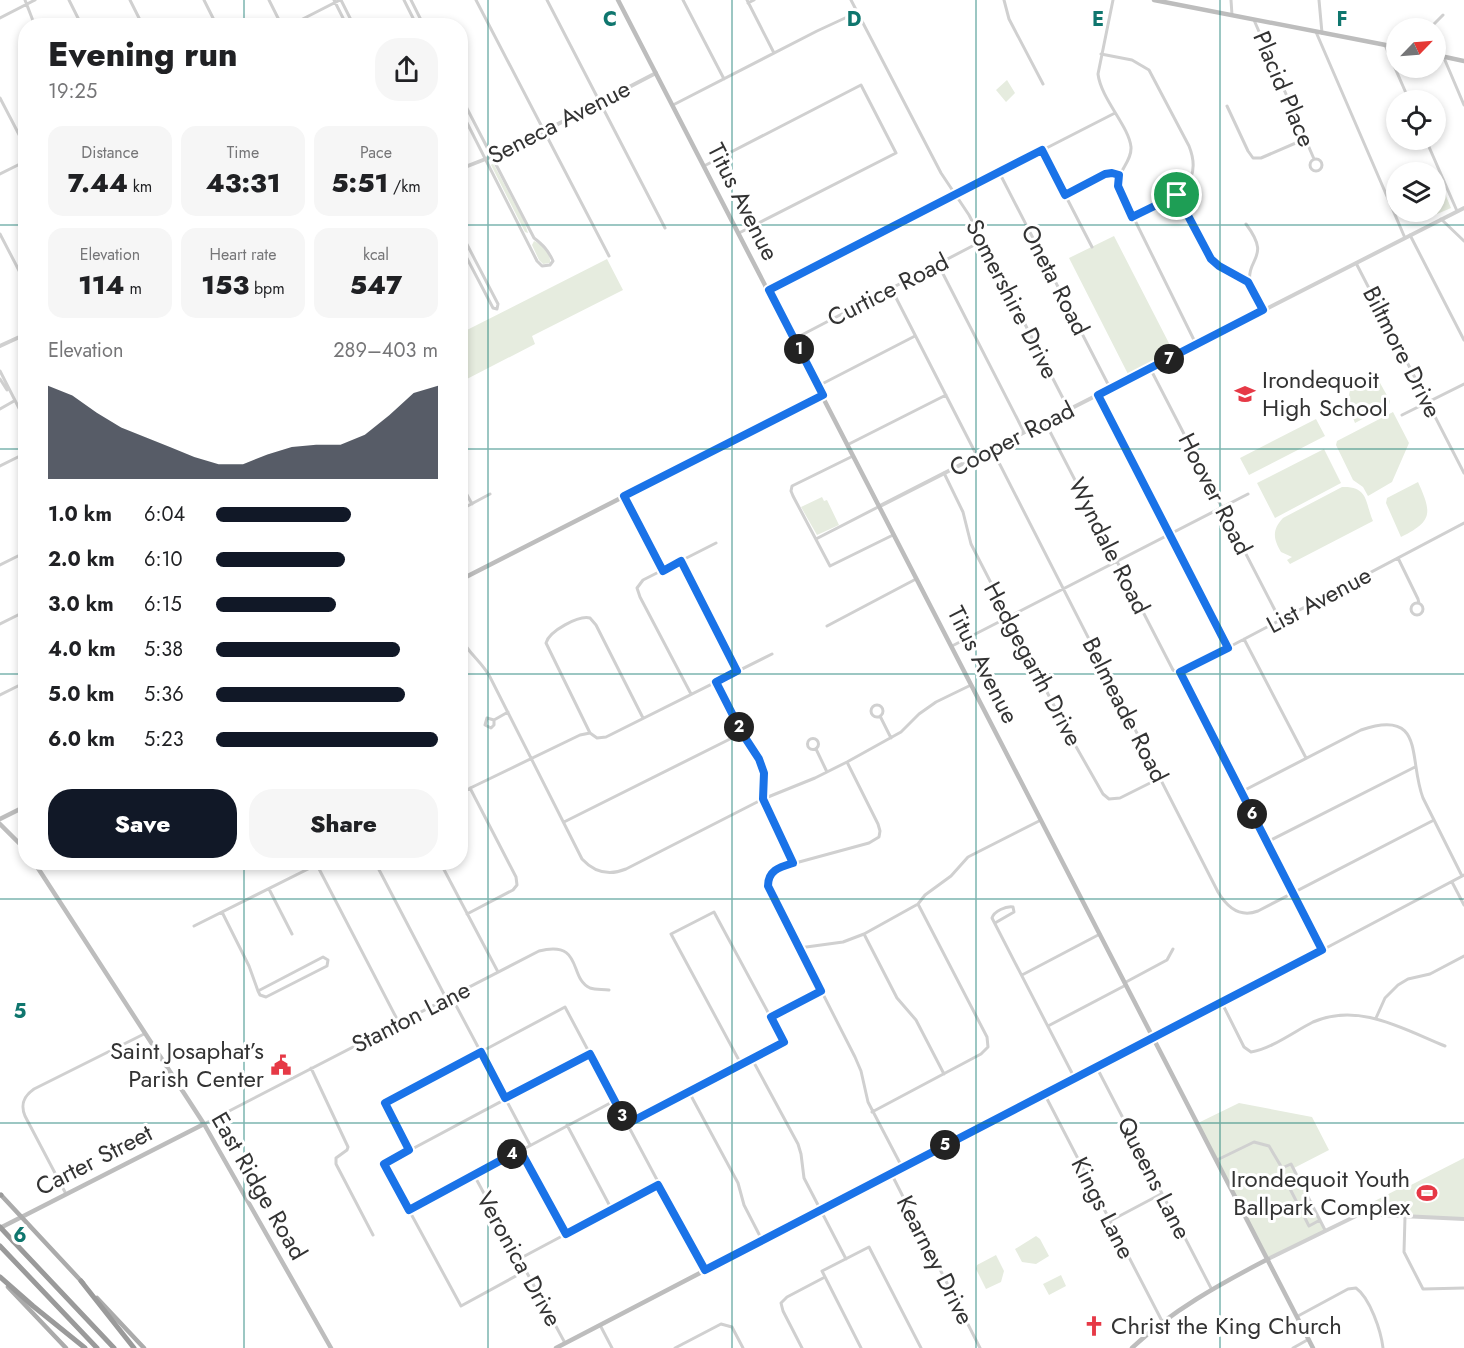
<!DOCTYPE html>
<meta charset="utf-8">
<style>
body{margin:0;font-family:Jost,sans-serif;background:#f6f6f6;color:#202124;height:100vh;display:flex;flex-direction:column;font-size:22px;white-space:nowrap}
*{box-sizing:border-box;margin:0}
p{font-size:20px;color:#757577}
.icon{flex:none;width:33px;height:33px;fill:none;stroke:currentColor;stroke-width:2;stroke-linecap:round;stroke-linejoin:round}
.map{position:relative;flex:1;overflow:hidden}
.sheet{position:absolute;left:18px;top:18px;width:450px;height:852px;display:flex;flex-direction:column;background:#fff;border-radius:24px;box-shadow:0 3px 9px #0003}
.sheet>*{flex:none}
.needle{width:39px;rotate:65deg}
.tools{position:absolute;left:1386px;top:18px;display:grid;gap:12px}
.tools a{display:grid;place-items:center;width:60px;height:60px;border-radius:50%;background:#fff;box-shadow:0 3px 9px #0003;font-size:30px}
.pin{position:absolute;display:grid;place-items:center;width:51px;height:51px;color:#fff;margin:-26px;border:3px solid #fff;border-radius:50%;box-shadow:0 2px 6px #0007}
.km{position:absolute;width:30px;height:30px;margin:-15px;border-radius:50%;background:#222;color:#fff;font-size:16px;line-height:30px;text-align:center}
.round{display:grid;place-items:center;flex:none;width:63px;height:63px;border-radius:24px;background:#f6f6f6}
.summary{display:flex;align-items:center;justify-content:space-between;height:102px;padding:0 30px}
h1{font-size:33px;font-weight:800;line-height:45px}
.metrics{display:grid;grid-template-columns:repeat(3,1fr);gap:9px;height:102px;padding:6px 30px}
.metrics div{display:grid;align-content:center;border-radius:15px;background:#f6f6f6;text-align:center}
.metrics b{font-size:26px;font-weight:800}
.metrics small{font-size:16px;font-weight:400}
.metrics p{font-size:16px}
.chart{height:168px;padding:12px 30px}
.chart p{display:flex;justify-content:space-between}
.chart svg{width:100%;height:108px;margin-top:6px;fill:#111827;opacity:.7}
.primary-button{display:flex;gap:12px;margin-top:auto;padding:12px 30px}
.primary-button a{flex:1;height:69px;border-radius:24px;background:#111827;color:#fff;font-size:24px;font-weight:800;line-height:69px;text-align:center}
.primary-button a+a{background:#f6f6f6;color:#202124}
ul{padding:0 30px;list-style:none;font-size:20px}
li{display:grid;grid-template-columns:96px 72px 1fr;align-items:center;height:45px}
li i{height:15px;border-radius:8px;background:#111827}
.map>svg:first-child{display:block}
.green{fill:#e6ecdf}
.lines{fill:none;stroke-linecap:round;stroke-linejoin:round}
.minor{stroke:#d0d0d0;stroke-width:3}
.tertiary{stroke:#d0d0d0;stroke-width:4}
.secondary{stroke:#bdbdbd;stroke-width:4.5}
.primary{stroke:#ababab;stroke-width:4.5}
.motorway{stroke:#9a9a9a;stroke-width:5}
.motorway-bridge{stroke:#9a9a9a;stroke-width:5}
.route-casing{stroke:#fff;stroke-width:12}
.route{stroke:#1a73e8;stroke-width:8}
.grid{fill:none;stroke:#0f766e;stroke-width:1.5;stroke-opacity:0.55}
.labels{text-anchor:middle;stroke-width:6;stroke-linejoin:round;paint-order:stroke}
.street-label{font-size:24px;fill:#333;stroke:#fff}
.poi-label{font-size:24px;fill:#333;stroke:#fff;text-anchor:start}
.grid-label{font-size:20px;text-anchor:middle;font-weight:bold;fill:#0f766e;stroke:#fff;stroke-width:6;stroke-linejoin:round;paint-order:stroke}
</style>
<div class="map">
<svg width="1464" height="1348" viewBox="0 0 1464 1348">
<rect width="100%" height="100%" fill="#fff"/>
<!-- green -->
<path class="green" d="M1007,80l8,13 -9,9 -10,-12z
M493,163l31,58 4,12 -3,-1 -34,-67z
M1441,184l10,24 -14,6 -1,-28z
M1114,236l60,117 -22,9 -23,14 -60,-118z
M534,241c9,4 17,12 16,22l-7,1 -4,-4 -7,-15z
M607,259l16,31 -91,46 3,8 -70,36 -4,-9v-38z
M1374,372l16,29 -1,4 -34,18c-5,-12 -11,-32 1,-41 5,-4 12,-7 18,-10z
M1393,412l16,31 -17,39 -24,14 -5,-9 -10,-7 -17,-35 1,-4z
M1316,419l9,17 -76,39 -9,-17z
M1324,449l17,34 -66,35 -18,-35z
M1418,482c14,31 15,39 -17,55l-15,-34 1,-5z
M1342,487c27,-1 23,16 31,34l-83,43 -3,-4 5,-3 -11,-5c-8,-14 -9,-22 2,-34z
M822,497l2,4 3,-1 12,25 -22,10 -16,-28z
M1239,1103l73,14 17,33 -35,18 31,62 -57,29 -70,-136z
M1464,1158v61l-106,-5 -1,-4 51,-26 3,1z
M1036,1236l4,3 9,17 -13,8 -14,-2 -7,-13z
M996,1255l8,16 -3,11 -15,7 -10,-20 1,-4z
M1061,1275l5,11 -17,9 -6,-11z"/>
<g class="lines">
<!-- minor -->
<path class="minor" d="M25,0l10,26
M69,0l13,26
M130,0l13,26
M204,0l13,26
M269,0l13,26
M334,0l13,26
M341,0l13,26
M404,0l13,26
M411,0l13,26
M476,0l133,256
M547,0l118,228
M683,0l41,79
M747,0l27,53
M851,0l90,173 28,42 100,195
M1004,0l5,19 34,65
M1113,0l-15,74c3,25 31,52 33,73 1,15 -14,24 -13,39l78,158
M1231,0l1,15
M1319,0l3,33
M748,3l6,-3
M0,18l35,-18
M1254,20l60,139
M289,26l51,-26
M1430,28l13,-13
M1316,32l89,206
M1385,45l24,55
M1101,54l31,6 17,10 40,76c18,45 -25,55 -57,71
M1444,58l20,47
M460,95l74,143c9,7 14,12 19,23l-3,4 -8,1 -5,-5 -77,-152
M0,98l26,50
M673,105l144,-74 41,-19
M1227,106l21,45 5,7h8l44,-19
M1426,140l31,71
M1042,150l50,97
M1310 165a6 6 0 1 1 12 0a6 6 0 1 1-12 0Z
M704,166l157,-81 35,68 -157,80
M999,172l111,216
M0,174l26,-13
M1065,195l40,-21 13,1
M1177,195l34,64 8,7 29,16 15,28
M1441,219l23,22
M1246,224c26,35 0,32 4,60
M460,231l38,73 -1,5 -4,-1 -33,-63
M0,234l26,50
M1410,235l54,105
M1356,263l108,210
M938,264l86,168
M891,288l86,168
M769,290l346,-177
M794,339l188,-98
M1150,368l130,252
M0,371l26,51
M0,379l7,11
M818,386l97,-50
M1098,395l130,253
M0,409l14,-8
M1402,415l62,-31
M1045,422l128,248 7,3 284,-150
M849,444l97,-49
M992,449l226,443c9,15 22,26 40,19l176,-91
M853,456l-61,30 -1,5 2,5 37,70 63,-31
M0,466l26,-13
M944,473l19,39 8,32 95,185 37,65 6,5 11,-1 40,-20
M460,482l12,22
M624,496l39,75
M460,510l30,-16
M816,539l64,-33
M1398,558l20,41 1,4
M681,561l56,110
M0,565l26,-13
M1411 609a6 6 0 1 1 12 0a6 6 0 1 1-12 0Z
M0,624l26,-13
M827,626l89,-47
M460,637c8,16 22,25 30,40l92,182c12,13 27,17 44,10l137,-70 52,-21 32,-16 54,-30 18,-18 17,-12 35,-17
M1244,639l62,119
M952,646l296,-152
M1180,673l142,277
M716,682l26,51 17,26 5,14 -1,26 30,64
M691,694l-51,-97 -3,-9 6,-8 73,-37
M0,695l26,-13
M871 711a6 6 0 1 1 12 0a6 6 0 1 1-12 0Z
M880,716l11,22
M494,720v5l-3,3 -6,-3 2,-7 7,2 14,-8
M590,733l-44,-90c3,-12 33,-28 44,-25l6,7 47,93
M807.5 744a5.5 5.5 0 1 1 11 0a5.5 5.5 0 1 1-11 0Z
M816,749l11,23
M847,762l31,62 2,7 -1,6 -10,6 -92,25 -7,7 -2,11 87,171 6,14 7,31 34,65
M1241,792l120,-62c65,-22 47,29 62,68l39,78
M460,793l120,-58 10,-2 7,5 9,-1 166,-83
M564,822l178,-89
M1267,842l148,-75
M191,862c9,8 19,8 29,0
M375,862l71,136
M440,862l58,110
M317,865l82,158
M1452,882l12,23
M269,889l23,45
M222,912l27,54 9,25 65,-34 5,3 -1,6 -61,31 -6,-2 -2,-4
M467,914l46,-24 4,-5 -1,-8 -46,-89
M995,923l19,-11 -1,-5c-7,-1 -19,4 -21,11l82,159
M194,926l128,-64
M864,934l33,64 19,22 28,54
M799,948l44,-6 21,-8 54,-30 7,-9 26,-19 17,-19 73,-37
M1022,975l78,-41
M1126,982l41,-22 6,-11
M451,996l79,149
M1222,1003l22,44 7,5c20,-3 44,-21 62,-30 46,-20 90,7 132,24
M771,1017l50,-26
M1376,1018l9,-20 13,-13 10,-6 22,-5 34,-18
M1048,1026l78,-41
M1153,1037l69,-34 242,-128
M752,1059l46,85 3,10 3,24 42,81
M1096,1066l116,224
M311,1068l37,79 -1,3 -11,8v6l37,71
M689,1092l49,91 6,22 18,35
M1044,1093l119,230
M872,1112l109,-58 7,-7 -1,-10 -69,-133
M204,1124l335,-173c45,-11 29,27 51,37 6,2 13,1 19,2
M627,1124c52,-27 104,-55 157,-82l-70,-130 -43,22 70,130
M567,1125l45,85
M409,1150l-24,-47 180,-96 140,263
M520,1150l46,84
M1217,1160l37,-18 15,4 13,22 4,13 23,45 11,-6
M1282,1168l9,-4 34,66
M891,1173l89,175
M474,1175l91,168
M66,1194l-41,-78c-5,-12 -1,-20 9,-27l110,-55
M409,1210l205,-109
M1405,1217l-1,35 19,37 41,-1
M1110,1221l51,-27
M519,1259l139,-74
M525,1271l-64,35 -77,-142 206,-110
M1298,1316l50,-27 8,-1c14,10 25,43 27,60
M600,1325l12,23
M675,1348l46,-24 11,3 11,21
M802,1348l-19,-37 -2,-8 6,-6 38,-20
M861,1348l-39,-77 47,-24 52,101
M1293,1348l16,-9"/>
<!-- tertiary -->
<path class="tertiary" d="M460,169l46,-18 150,-78
M0,346l26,-12
M880,506l584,-298
M1268,1259l92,-45 104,5"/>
<!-- secondary -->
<path class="secondary" d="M618,0l695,1348
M1154,0l242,47
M1436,55l28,6
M460,580l363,-185
M0,819l26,-13
M0,824l26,26
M34,862l170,262 127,224
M0,1228l204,-104
M556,1348l597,-311
M1132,1348c39,-37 88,-64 136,-89"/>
<!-- primary -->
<path class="primary" d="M1,1195l82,88
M8,1287l58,61
M97,1298l47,50"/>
<!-- motorway -->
<path class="motorway" d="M0,1195h1
M13,1241l101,107
M0,1246l97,102
M0,1277l33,29 52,42
M81,1281l53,67"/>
<!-- motorway-bridge -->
<path class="motorway-bridge" d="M0,1227l13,14"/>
</g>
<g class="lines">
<!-- route casing -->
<g class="route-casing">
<path id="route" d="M1042,150l23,45 40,-21 7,-1 7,2 -1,11 14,31 45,-22 34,64 8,7 29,16 15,28 -165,85 130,253 -48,24 142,278 -617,320 -47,-85 -92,49 -46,-84 -111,60 -25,-46 25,-14 -24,-47 96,-51 24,46 85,-44 37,70 157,-82 -13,-25 50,-26 -53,-105c0,-16 12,-19 25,-23l-30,-64 1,-26 -5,-14 -17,-26 -26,-51 21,-11 -56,-110 -18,10 -39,-75 199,-101 -54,-105z"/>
</g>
<!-- route -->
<use href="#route" class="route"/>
</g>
<!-- grid -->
<path class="grid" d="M244,0v26M488,0v1348M732,0v1348M976,0v1348M1220,0v1348M0,225h26M460,225h1004M0,449h26M460,449h1004M0,674h26M460,674h1004M244,862v486M0,899h1464M0,1123h1464"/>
<!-- icons -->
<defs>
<g id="school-bare" transform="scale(1.62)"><path d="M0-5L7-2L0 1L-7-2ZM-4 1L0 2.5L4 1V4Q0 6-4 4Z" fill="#e63946" stroke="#fff" stroke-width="2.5" paint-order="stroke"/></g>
<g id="civic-bare" transform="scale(1.62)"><path d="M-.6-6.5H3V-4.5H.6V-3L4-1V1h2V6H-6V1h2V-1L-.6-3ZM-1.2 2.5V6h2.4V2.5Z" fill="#e63946" stroke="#fff" stroke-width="2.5" paint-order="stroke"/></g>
<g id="stadium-bare" transform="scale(1.62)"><path d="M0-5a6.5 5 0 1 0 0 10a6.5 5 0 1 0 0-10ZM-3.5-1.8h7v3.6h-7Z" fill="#e63946" stroke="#fff" stroke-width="2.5" paint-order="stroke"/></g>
<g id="church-bare" transform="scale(1.62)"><path d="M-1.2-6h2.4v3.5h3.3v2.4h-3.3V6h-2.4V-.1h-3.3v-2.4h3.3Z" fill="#e63946" stroke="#fff" stroke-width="2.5" paint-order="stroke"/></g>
</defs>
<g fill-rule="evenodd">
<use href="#school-bare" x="1245" y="394"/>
<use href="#civic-bare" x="281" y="1065"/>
<use href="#stadium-bare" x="1427" y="1193"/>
<use href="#church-bare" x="1094" y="1326"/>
</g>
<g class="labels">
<!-- street labels -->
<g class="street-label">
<text transform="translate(1284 89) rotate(67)" y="8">Placid Place</text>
<text transform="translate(559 122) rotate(-27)" y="8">Seneca Avenue</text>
<text transform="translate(743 202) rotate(63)" y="8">Titus Avenue</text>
<text transform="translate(1055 280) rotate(63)" y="8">Oneta Road</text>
<text transform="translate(888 290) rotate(-27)" y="8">Curtice Road</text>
<text transform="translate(1012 299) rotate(63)" y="8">Somershire Drive</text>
<text transform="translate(1402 352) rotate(63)" y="8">Biltmore Drive</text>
<text transform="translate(1012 439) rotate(-27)" y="8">Cooper Road</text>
<text transform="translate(1215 494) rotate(63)" y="8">Hoover Road</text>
<text transform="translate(1109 546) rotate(63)" y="8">Wyndale Road</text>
<text transform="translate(1319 600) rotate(-28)" y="8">List Avenue</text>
<text transform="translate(1033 664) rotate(62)" y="8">Hedgegarth Drive</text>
<text transform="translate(983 665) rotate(63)" y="8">Titus Avenue</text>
<text transform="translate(1125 710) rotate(63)" y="8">Belmeade Road</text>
<text transform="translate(411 1017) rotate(-27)" y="8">Stanton Lane</text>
<text transform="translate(94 1160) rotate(-27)" y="8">Carter Street</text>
<text transform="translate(1154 1178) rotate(63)" y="8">Queens Lane</text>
<text transform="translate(259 1186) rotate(60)" y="8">East Ridge Road</text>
<text transform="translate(1103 1208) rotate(63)" y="8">Kings Lane</text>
<text transform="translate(519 1259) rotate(61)" y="8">Veronica Drive</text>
<text transform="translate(935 1260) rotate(63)" y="8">Kearney Drive</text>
</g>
<!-- poi labels -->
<g class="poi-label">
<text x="1262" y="388">Irondequoit<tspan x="1262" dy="28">High School</tspan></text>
<text x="264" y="1059" text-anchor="end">Saint Josaphat’s<tspan x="264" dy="28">Parish Center</tspan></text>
<text x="1410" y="1187" text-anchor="end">Irondequoit Youth<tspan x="1410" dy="28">Ballpark Complex</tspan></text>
<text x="1111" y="1334">Christ the King Church</text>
</g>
</g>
<g class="grid-label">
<text x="610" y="26">C</text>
<text x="854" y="26">D</text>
<text x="1098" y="26">E</text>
<text x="1342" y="26">F</text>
<text x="20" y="1018">5</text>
<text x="20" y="1242">6</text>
</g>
</svg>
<div class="tools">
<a><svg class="needle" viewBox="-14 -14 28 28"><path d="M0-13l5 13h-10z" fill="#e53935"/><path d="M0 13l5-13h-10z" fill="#757577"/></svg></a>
<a><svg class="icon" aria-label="locate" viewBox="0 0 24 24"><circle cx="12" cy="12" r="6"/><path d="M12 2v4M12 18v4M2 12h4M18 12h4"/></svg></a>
<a><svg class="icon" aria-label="layers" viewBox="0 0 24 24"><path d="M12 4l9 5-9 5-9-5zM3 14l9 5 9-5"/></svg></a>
</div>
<div class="pin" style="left:1177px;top:195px;background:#1e9e55"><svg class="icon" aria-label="arrive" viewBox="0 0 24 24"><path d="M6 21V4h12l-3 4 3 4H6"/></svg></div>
<b class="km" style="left:799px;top:349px">1</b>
<b class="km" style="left:739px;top:727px">2</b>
<b class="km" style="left:622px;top:1116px">3</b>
<b class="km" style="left:512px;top:1154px">4</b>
<b class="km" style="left:945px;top:1145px">5</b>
<b class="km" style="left:1252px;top:814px">6</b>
<b class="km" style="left:1169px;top:359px">7</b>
<section class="sheet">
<div class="summary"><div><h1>Evening run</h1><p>19:25</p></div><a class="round"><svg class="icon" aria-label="share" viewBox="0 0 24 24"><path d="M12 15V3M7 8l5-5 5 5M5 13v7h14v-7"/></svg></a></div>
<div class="metrics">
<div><p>Distance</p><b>7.44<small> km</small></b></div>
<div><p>Time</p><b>43:31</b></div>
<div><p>Pace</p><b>5:51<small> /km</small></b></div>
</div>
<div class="metrics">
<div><p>Elevation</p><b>114<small> m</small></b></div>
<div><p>Heart rate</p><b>153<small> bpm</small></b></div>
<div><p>kcal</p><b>547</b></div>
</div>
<div class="chart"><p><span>Elevation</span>289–403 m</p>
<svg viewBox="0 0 160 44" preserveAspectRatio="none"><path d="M0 44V6L10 10L20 17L30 23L40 27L50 31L60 35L70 38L80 38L90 34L100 31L110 30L120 30L130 26L140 18L150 9L160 6V44z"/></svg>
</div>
<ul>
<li><b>1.0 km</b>6:04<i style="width:61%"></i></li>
<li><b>2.0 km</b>6:10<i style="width:58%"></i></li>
<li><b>3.0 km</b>6:15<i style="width:54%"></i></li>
<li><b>4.0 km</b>5:38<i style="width:83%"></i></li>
<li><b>5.0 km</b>5:36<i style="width:85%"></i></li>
<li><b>6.0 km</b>5:23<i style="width:100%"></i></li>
</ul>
<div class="primary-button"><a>Save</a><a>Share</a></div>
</section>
</div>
